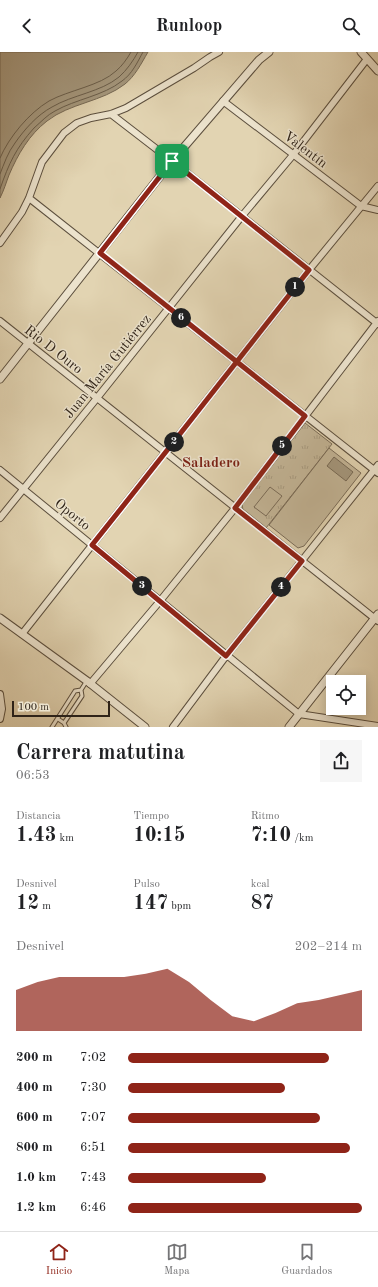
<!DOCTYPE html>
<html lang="es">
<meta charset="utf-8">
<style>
body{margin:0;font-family:"Old Standard TT",serif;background:#f6f6f6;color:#202124;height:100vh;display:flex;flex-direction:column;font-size:15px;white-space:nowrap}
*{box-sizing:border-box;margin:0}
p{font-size:13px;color:#757577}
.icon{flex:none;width:22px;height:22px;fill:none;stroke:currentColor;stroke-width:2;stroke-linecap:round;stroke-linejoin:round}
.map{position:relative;height:675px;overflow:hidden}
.side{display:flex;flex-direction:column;background:#fff;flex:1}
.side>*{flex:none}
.tools{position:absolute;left:326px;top:623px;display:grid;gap:8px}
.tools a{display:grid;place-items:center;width:40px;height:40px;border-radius:0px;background:#fff;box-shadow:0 2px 10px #0003;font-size:20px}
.scale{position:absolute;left:12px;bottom:10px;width:98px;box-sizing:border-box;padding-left:4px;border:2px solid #2f2318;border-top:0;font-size:11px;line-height:14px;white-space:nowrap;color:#2f2318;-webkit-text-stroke:3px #ece3cd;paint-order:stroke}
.pin{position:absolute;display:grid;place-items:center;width:34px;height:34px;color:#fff;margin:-17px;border-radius:8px;box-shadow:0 2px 6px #0006}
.km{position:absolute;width:20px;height:20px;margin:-10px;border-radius:50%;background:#222;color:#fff;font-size:11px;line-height:20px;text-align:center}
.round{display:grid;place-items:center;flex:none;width:42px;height:42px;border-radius:0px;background:#f6f6f6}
.summary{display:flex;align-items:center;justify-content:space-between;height:68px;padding:0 16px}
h1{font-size:22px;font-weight:800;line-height:30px}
.figures{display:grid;grid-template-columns:repeat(3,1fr);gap:6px;height:68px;padding:4px 16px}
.figures div{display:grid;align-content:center}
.figures b{font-size:20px;font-weight:800}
.figures small{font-size:11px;font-weight:400}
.figures p{font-size:11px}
.chart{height:112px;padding:8px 16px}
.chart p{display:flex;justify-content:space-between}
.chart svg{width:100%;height:72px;margin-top:4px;fill:#8f2418;opacity:.7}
ul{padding:0 16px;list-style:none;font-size:13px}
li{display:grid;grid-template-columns:64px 48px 1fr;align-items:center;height:30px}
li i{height:10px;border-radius:5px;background:#8f2418}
header{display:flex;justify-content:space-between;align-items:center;height:52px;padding:0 16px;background:#fff;font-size:18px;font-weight:800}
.menu{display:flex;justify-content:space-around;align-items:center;height:56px;border-top:1px solid #e0e0e0;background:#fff;font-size:11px;color:#757577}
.menu a{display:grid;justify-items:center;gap:2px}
.menu .selected{color:#8f2418}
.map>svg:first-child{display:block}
.grass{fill:url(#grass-tufts);stroke:#7a6c58}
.pitch{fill:#c4b698;stroke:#7a6c58}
.water{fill:#a5987e;stroke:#766955}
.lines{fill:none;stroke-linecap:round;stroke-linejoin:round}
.shore{stroke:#6a5e4b;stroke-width:1}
.service-casing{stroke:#5c4f3e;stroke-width:5}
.minor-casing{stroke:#5c4f3e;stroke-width:8}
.tertiary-casing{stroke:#5c4f3e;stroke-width:9}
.service{stroke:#ece3cd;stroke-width:3}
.minor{stroke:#ece3cd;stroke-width:6}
.tertiary{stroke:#ece3cd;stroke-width:7}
.route-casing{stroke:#fff;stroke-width:8}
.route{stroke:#8f2418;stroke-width:5}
.labels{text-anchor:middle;stroke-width:3;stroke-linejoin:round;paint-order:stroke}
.street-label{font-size:14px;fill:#2f2318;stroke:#ece3cd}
.neighbourhood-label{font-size:15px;font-weight:bold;fill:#7a1f14;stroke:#ece3cd}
</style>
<header><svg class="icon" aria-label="back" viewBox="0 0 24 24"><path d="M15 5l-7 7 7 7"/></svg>Runloop<svg class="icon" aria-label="search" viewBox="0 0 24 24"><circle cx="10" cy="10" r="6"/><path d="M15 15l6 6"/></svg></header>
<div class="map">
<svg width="378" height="675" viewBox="0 0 378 675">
<defs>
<pattern id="grass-tufts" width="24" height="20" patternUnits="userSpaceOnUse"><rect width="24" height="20" fill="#c4b698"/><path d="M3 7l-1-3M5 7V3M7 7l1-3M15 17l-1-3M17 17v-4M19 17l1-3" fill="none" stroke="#a99c82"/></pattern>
</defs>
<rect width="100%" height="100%" fill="#e2d4b2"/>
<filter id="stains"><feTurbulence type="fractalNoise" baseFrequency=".005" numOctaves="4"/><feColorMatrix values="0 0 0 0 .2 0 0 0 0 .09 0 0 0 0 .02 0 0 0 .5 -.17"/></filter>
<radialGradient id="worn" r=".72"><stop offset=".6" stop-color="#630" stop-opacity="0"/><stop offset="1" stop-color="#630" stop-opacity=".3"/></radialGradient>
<!-- grass -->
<path class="grass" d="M305,371l27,21 -66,84 -23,-18 -1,-6z"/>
<!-- pitch -->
<path class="pitch" d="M329,396l32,25 -57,73 -6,2 -29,-23z
M270,435l12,9 -16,20 -12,-9z"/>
<!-- water -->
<path class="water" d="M0,0h148c-7,12 -13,24 -23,32 -23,18 -55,19 -78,37 -18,14 -29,33 -38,54 -3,8 -5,15 -9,23z
M334,405l19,15 -7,9 -19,-15z"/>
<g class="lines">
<!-- shore -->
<path class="shore" d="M0,106c9,-21 29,-45 49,-57 20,-11 51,-15 67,-30 6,-5 11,-12 15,-19
M0,122c4,-10 8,-22 15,-31 9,-13 22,-28 37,-36 20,-12 49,-15 67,-30 8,-7 14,-16 19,-25
M0,137c9,-26 16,-41 34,-61 7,-6 13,-13 21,-17 21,-12 48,-15 67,-30 10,-7 15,-18 21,-29"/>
<!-- service casing -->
<g class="service-casing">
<path id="service" d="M58,667l6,4 2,4
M64,671l18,-27 -1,-6 5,-8
M52,675l23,-36 6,-1"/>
</g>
<!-- minor casing -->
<g class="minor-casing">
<path id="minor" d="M223,49l138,105 17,4
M111,62l61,47 206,163
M29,146l349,275
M0,191l22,-31 7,-14 13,-36 22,-29 13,-10 14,-5 20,-4 15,-6 68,-40 16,-11 9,-5
M0,269l378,300
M0,418l299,244 79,12
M0,466l97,-120 145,-182 51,-61 74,-96
M22,582l287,-364 69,-84
M90,632l70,-83 75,-93 143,-187
M0,642l2,15 -2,10
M173,675l53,-71 152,-191"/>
</g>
<!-- tertiary casing -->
<g class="tertiary-casing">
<path id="tertiary" d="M361,0l17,19
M0,327l172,-218 87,-101 10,-8
M0,566l87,63 58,46
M289,675l89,-113"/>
</g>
<!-- service -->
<use href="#service" class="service"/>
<!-- minor -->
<use href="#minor" class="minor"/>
<!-- tertiary -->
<use href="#tertiary" class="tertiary"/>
</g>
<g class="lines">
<!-- route casing -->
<g class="route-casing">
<path id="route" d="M172,109l137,109c-73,92 -144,184 -217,275l134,111 76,-95 -67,-53 70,-92c-68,-54 -137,-109 -205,-163l72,-92"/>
</g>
<!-- route -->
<use href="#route" class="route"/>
</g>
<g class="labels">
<!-- street labels -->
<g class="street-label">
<text transform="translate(306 97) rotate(37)" y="5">Valentín</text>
<text transform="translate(54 297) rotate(38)" y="5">Rio D Ouro</text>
<text transform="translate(107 314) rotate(-51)" y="5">Juan María Gutiérrez</text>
<text transform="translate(73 462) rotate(39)" y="5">Oporto</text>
</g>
<!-- neighbourhood labels -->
<g class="neighbourhood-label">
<text x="211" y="415">Saladero</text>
</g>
</g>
<rect width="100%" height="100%" filter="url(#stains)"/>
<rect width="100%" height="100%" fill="url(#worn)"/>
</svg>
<div class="tools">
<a><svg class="icon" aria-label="locate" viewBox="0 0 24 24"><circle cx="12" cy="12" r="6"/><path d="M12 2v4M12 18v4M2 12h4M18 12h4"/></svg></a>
</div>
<div class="scale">100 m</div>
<div class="pin" style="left:172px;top:109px;background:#1e9e55"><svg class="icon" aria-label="arrive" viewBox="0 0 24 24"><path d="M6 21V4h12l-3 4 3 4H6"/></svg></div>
<b class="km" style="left:295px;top:235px">1</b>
<b class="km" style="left:174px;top:390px">2</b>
<b class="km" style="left:142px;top:534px">3</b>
<b class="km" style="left:281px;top:535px">4</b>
<b class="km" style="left:282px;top:394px">5</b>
<b class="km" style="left:181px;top:266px">6</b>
</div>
<section class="side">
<div class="summary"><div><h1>Carrera matutina</h1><p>06:53</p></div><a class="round"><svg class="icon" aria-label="share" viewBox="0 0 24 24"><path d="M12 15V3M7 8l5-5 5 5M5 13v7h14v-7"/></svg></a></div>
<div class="figures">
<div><p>Distancia</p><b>1.43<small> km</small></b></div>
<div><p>Tiempo</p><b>10:15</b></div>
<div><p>Ritmo</p><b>7:10<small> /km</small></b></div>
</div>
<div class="figures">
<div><p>Desnivel</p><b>12<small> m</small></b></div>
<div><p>Pulso</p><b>147<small> bpm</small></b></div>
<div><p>kcal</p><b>87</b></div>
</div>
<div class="chart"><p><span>Desnivel</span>202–214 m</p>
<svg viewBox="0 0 160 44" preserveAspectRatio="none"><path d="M0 44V19L10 14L20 11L30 11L40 11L50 11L60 9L70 6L80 14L90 25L100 35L110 38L120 33L130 27L140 25L150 22L160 19V44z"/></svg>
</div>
<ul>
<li><b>200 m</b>7:02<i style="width:86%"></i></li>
<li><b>400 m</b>7:30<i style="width:67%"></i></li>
<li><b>600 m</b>7:07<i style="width:82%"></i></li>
<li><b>800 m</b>6:51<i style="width:95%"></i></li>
<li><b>1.0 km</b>7:43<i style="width:59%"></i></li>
<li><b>1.2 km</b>6:46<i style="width:100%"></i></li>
</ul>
</section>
<nav class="menu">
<a class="selected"><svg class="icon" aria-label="home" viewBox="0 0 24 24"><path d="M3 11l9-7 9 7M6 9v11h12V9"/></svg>Inicio</a>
<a><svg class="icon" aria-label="map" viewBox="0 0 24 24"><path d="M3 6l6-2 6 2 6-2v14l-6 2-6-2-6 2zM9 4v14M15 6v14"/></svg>Mapa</a>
<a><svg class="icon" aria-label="saved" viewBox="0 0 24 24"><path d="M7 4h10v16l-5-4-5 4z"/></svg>Guardados</a>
</nav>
